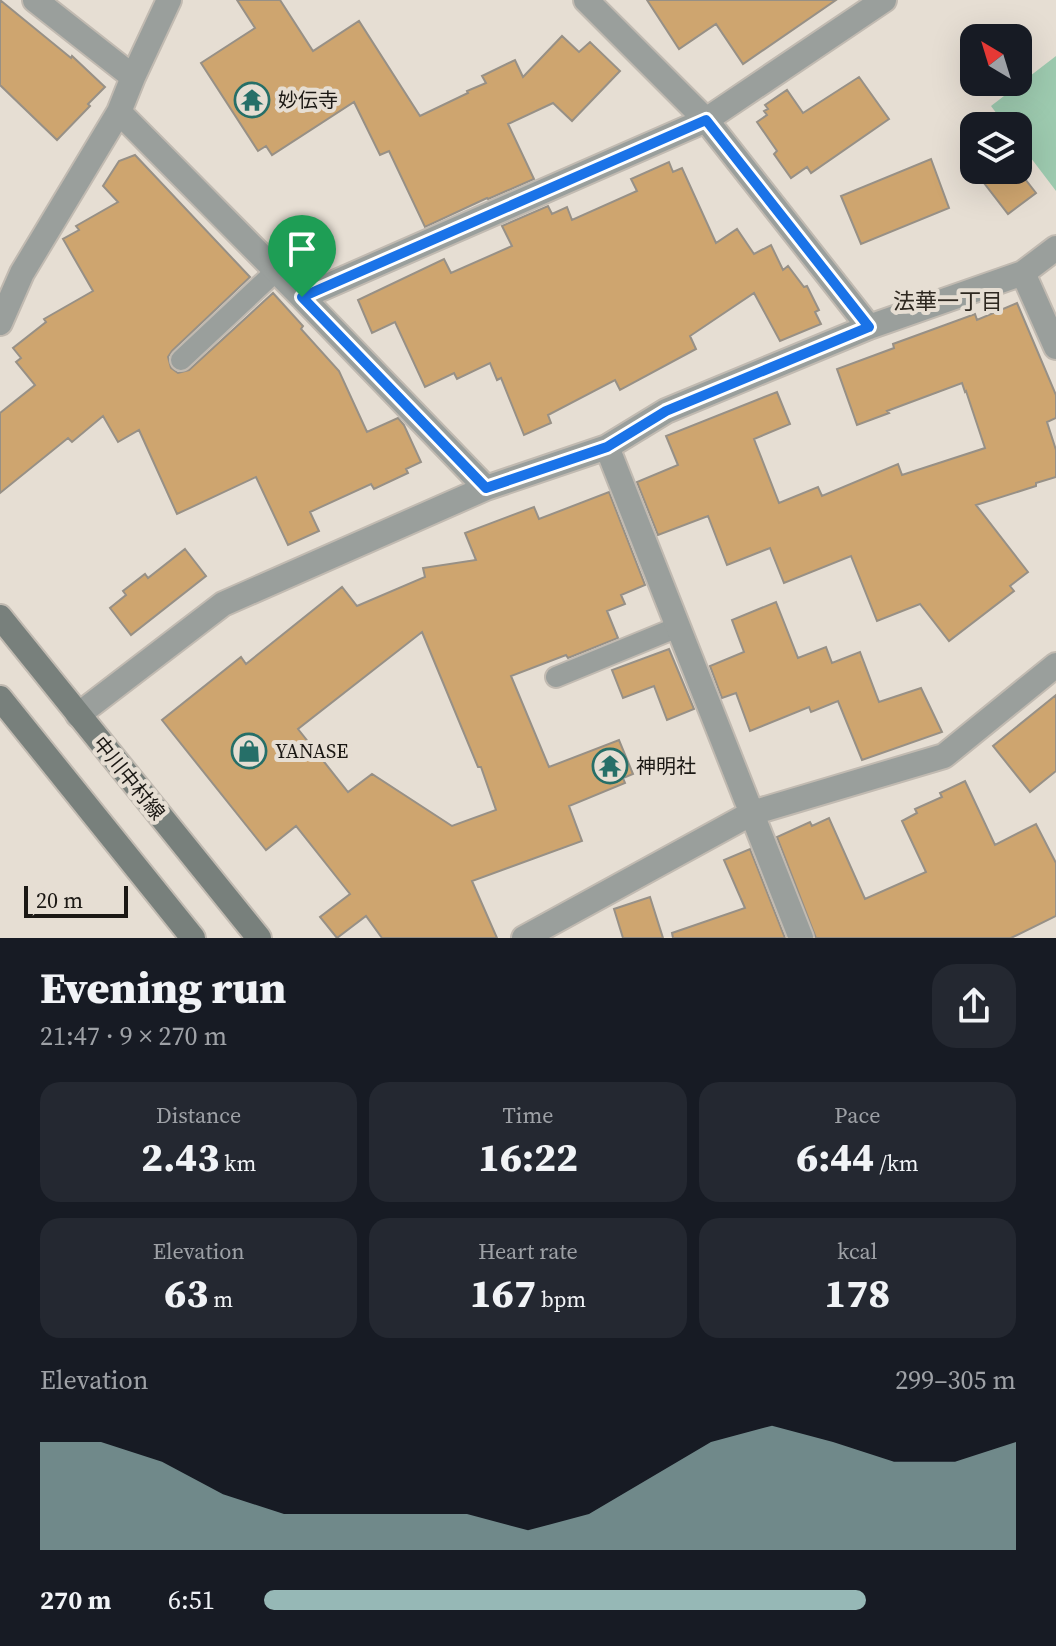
<!DOCTYPE html>
<meta charset="utf-8">
<style>
body{margin:0;font-family:"Source Serif 4","Noto Sans JP",serif;background:#242831;color:#f1f3f6;height:100vh;display:flex;flex-direction:column;font-size:30px;white-space:nowrap}
*{box-sizing:border-box;margin:0}
p{font-size:26px;color:#9ea1a6}
.icon{flex:none;width:44px;height:44px;fill:none;stroke:currentColor;stroke-width:2;stroke-linecap:round;stroke-linejoin:round}
.map{position:relative;height:938px;overflow:hidden}
.side{display:flex;flex-direction:column;background:#171b24;flex:1}
.side>*{flex:none}
.needle{width:52px;rotate:322deg}
.buttons{position:absolute;left:960px;top:24px;display:grid;gap:16px}
.buttons a{display:grid;place-items:center;width:72px;height:72px;border-radius:16px;background:#171b24;box-shadow:0 8px 32px #0002;font-size:40px}
.scale{position:absolute;left:24px;bottom:20px;width:104px;box-sizing:border-box;padding-left:8px;border:4px solid #1b1814;border-top:0;font-size:22px;line-height:28px;white-space:nowrap;color:#1b1814;-webkit-text-stroke:6px #e6ded3;paint-order:stroke}
.pin{position:absolute;display:grid;place-items:center;width:68px;height:68px;color:#fff;margin:-82px -34px;border-radius:50% 50% 50% 0;rotate:-45deg;box-shadow:0 0 8px #0007}
.pin .icon{rotate:45deg}
.round{display:grid;place-items:center;flex:none;width:84px;height:84px;border-radius:24px;background:#242831}
.headline{display:flex;align-items:center;justify-content:space-between;height:136px;padding:0 40px}
h1{font-size:44px;font-weight:800;line-height:60px}
.stats{display:grid;grid-template-columns:repeat(3,1fr);gap:12px;height:136px;padding:8px 40px}
.stats div{display:grid;align-content:center;border-radius:20px;background:#242831;text-align:center}
.stats b{font-size:40px;font-weight:800}
.stats small{font-size:22px;font-weight:400}
.stats p{font-size:22px}
.chart{height:224px;padding:16px 40px}
.chart p{display:flex;justify-content:space-between}
.chart svg{width:100%;height:144px;margin-top:8px;fill:#96b8b6;opacity:.7}
ul{padding:0 40px;list-style:none;font-size:26px}
li{display:grid;grid-template-columns:128px 96px 1fr;align-items:center;height:60px}
li i{height:20px;border-radius:10px;background:#96b8b6}
.map>svg:first-child{display:block}
.green{fill:#9dcaaf}
.building{fill:#cea56f;stroke:#979086;stroke-width:2;fill-rule:evenodd}
.lines{fill:none;stroke-linecap:round;stroke-linejoin:round}
.service-casing{stroke:#c1bab1;stroke-width:24}
.minor-casing{stroke:#c1bab1;stroke-width:28}
.secondary-casing{stroke:#c1bab1;stroke-width:28}
.service{stroke:#9a9f9c;stroke-width:20}
.minor{stroke:#9a9f9c;stroke-width:24}
.secondary{stroke:#78807c;stroke-width:24}
.route-casing{stroke:#fff;stroke-width:16}
.route{stroke:#1a73e8;stroke-width:10}
.labels{text-anchor:middle;stroke-width:8;stroke-linejoin:round;paint-order:stroke}
.poi-label{font-size:20px;fill:#1b1814;stroke:#e6ded3;text-anchor:start}
.street-label{font-size:20px;fill:#1b1814;stroke:#e6ded3}
.neighbourhood-label{font-size:22px;fill:#2e2820;stroke:#e6ded3}
</style>
<div class="map">
<svg width="1056" height="938" viewBox="0 0 1056 938">
<rect width="100%" height="100%" fill="#e6ded3"/>
<!-- green -->
<path class="green" d="M1056,56v135l-38,-50v-15h-12l-15,-20z"/>
<!-- building -->
<path class="building" d="M0,0l71,58 1,-2 33,31 -17,17 2,2 -33,34 -57,-55z
M237,0h43l33,51 46,-30 61,95 48,-23 -1,-2 19,-8 -4,-7 33,-16 8,17 39,-41 17,16 11,-10 30,29 -48,50 -19,-18 -45,21 26,55 -46,20 -1,-1 -62,29 -36,-76 -9,4 -26,-53 -82,53 -6,-9 -8,5 -57,-88 54,-35z
M647,0h189l-93,64 -27,-40 -37,25z
M859,77l30,42 -78,54 -4,-6 -16,11 -17,-24 3,-3 -20,-29 10,-7 -3,-4 4,-2 -3,-4 22,-15 16,23z
M135,155l115,122 -78,74 -4,6 3,11 7,5 11,-3 84,-77 30,33 -2,3 38,42 28,61 31,-14 6,7 17,37 -15,7 2,4 -34,16 -3,-5 -61,28 9,19 -31,14 -32,-68 -79,37 -38,-84 -21,12 -15,-26 -31,26 -4,-4 -68,55v-80l35,-28 -19,-23 5,-4 -8,-10 33,-26 -2,-3 49,-28 -30,-52 16,-9 -3,-4 42,-24 -15,-16 16,-25z
M931,159l18,49 -88,36 -20,-48z
M669,162l4,10 9,-4 34,75 21,-14 17,25 17,-9 12,25 5,-4 16,21 3,-1 12,24 -4,2 6,12 -41,17 -26,-48 -64,43 6,13 -76,41 -5,-10 -67,35 3,8 -27,12 -23,-57 -4,2 -7,-17 -33,16 -3,-6 -29,14 -30,-65 -23,11 -14,-33 86,-41 7,14 61,-27 -10,-20 46,-20 4,8 15,-7 5,13 65,-29 -6,-12z
M974,170h44l18,23 -28,21z
M1017,303l39,92v23l-9,4 9,28v27l-20,6v3l-60,19 52,67 -18,14 4,5 -65,50 -29,-37 -43,17 -26,-65 -67,27 -14,-35 -43,17 -19,-49 -50,19 -21,-53 41,-17 -12,-29 111,-44 13,32 -36,15 25,64 39,-16 4,9 76,-32 4,11 83,-27 -19,-57 -1,1 -3,-9 -75,28 2,2 -32,12 -20,-56 57,-21 -1,-4 82,-30 2,6z
M609,492l36,93 -24,10 4,9 -18,7 11,27 -50,20 -2,-3 -55,21 38,91 70,-27 14,34 -10,4 2,5 -56,23 13,35 -110,40 25,57h-115l-16,-22 -29,22 -17,-21 30,-23 -54,-68 -30,24 -104,-130 79,-63 5,7 96,-77 15,19 68,-29 -2,-9 53,-8 -11,-27 69,-26 5,12zM422,632l56,135h3l15,43 -44,16 -80,-52 -24,18 -50,-63z
M185,549l21,27 -75,59 -21,-27 16,-13 -3,-4 22,-17 3,4z
M776,602l22,56 28,-11 6,16 28,-11 19,50 42,-14 21,44 -80,28 -24,-59 -27,11 -2,-5 -59,24 -14,-38 -14,5 -12,-32 34,-14 -12,-32z
M669,649l25,60 -27,11 -13,-34 -31,12 -11,-28z
M1056,695v76l-26,21 -37,-46z
M965,781l30,64 41,-21 20,39v53l-45,22h-195l-39,-101 33,-15 2,4 17,-8 36,81 61,-27 -24,-51 15,-8 -2,-4 27,-12 -2,-4z
M750,849l35,89h-112l-1,-5 73,-25 -21,-48z
M650,897l13,41h-40l-9,-29z"/>
<g class="lines">
<!-- service casing -->
<g class="service-casing">
<path id="service" d="M181,360l95,-89
M556,677l122,-50"/>
</g>
<!-- minor casing -->
<g class="minor-casing">
<path id="minor" d="M35,0l98,77
M586,0l120,120 163,207
M119,112l183,185 184,191
M1023,273l33,74
M302,297l404,-177 178,-120
M0,323l22,-50 97,-161 14,-35 36,-77
M607,447l194,491
M78,715l145,-111 263,-116 121,-41 59,-36 203,-84 154,-54 33,-25
M524,938l228,-125 192,-57 112,-91"/>
</g>
<!-- secondary casing -->
<g class="secondary-casing">
<path id="secondary" d="M0,617l259,321
M0,698l193,240"/>
</g>
<!-- service -->
<use href="#service" class="service"/>
<!-- minor -->
<use href="#minor" class="minor"/>
<!-- secondary -->
<use href="#secondary" class="secondary"/>
</g>
<g class="lines">
<!-- route casing -->
<g class="route-casing">
<path id="route" d="M706,120l163,207 -203,84 -59,36 -121,41 -184,-191z"/>
</g>
<!-- route -->
<use href="#route" class="route"/>
</g>
<!-- icons -->
<defs>
<g id="temple-ring" transform="scale(1.8)"><circle r="9.5" fill="#e6ded3" stroke="#266f68" stroke-width="1.5"/><path d="M0-6L5-2H3V0L6.5 2.5H4V6H1.5V3h-3V6H-4V2.5H-6.5L-3 0V-2H-5Z" fill="#266f68"/></g>
<g id="shop-ring" transform="scale(1.8)"><circle r="9.5" fill="#e6ded3" stroke="#266f68" stroke-width="1.5"/><path d="M-5-2.5h2.3a2.7 3.5 0 0 1 5.4 0H5L5.5 6h-11ZM-1.5-2.5h3a1.5 2.3 0 0 0-3 0Z" fill="#266f68"/></g>
</defs>
<g fill-rule="evenodd">
<use href="#temple-ring" x="252" y="100"/>
<use href="#shop-ring" x="249" y="751"/>
<use href="#temple-ring" x="610" y="766"/>
</g>
<g class="labels">
<!-- poi labels -->
<g class="poi-label">
<text x="278" y="107">妙伝寺</text>
<text x="275" y="758">YANASE</text>
<text x="636" y="773">神明社</text>
</g>
<!-- street labels -->
<g class="street-label">
<text transform="translate(129 778) rotate(51)" y="7">中川中村線</text>
</g>
<!-- neighbourhood labels -->
<g class="neighbourhood-label">
<text x="948" y="309">法華一丁目</text>
</g>
</g>
</svg>
<div class="buttons">
<a><svg class="needle" viewBox="-14 -14 28 28"><path d="M0-13l5 13h-10z" fill="#e53935"/><path d="M0 13l5-13h-10z" fill="#9ea1a6"/></svg></a>
<a><svg class="icon" aria-label="layers" viewBox="0 0 24 24"><path d="M12 4l9 5-9 5-9-5zM3 14l9 5 9-5"/></svg></a>
</div>
<div class="scale">20 m</div>
<div class="pin" style="left:302px;top:297px;background:#1e9e55"><svg class="icon" aria-label="arrive" viewBox="0 0 24 24"><path d="M6 21V4h12l-3 4 3 4H6"/></svg></div>
</div>
<section class="side">
<div class="headline"><div><h1>Evening run</h1><p>21:47 · 9 × 270 m</p></div><a class="round"><svg class="icon" aria-label="share" viewBox="0 0 24 24"><path d="M12 15V3M7 8l5-5 5 5M5 13v7h14v-7"/></svg></a></div>
<div class="stats">
<div><p>Distance</p><b>2.43<small> km</small></b></div>
<div><p>Time</p><b>16:22</b></div>
<div><p>Pace</p><b>6:44<small> /km</small></b></div>
</div>
<div class="stats">
<div><p>Elevation</p><b>63<small> m</small></b></div>
<div><p>Heart rate</p><b>167<small> bpm</small></b></div>
<div><p>kcal</p><b>178</b></div>
</div>
<div class="chart"><p><span>Elevation</span>299–305 m</p>
<svg viewBox="0 0 160 44" preserveAspectRatio="none"><path d="M0 44V11L10 11L20 17L30 27L40 33L50 33L60 33L70 33L80 38L90 33L100 22L110 11L120 6L130 11L140 17L150 17L160 11V44z"/></svg>
</div>
<ul>
<li><b>270 m</b>6:51<i style="width:80%"></i></li>
</ul>
</section>
